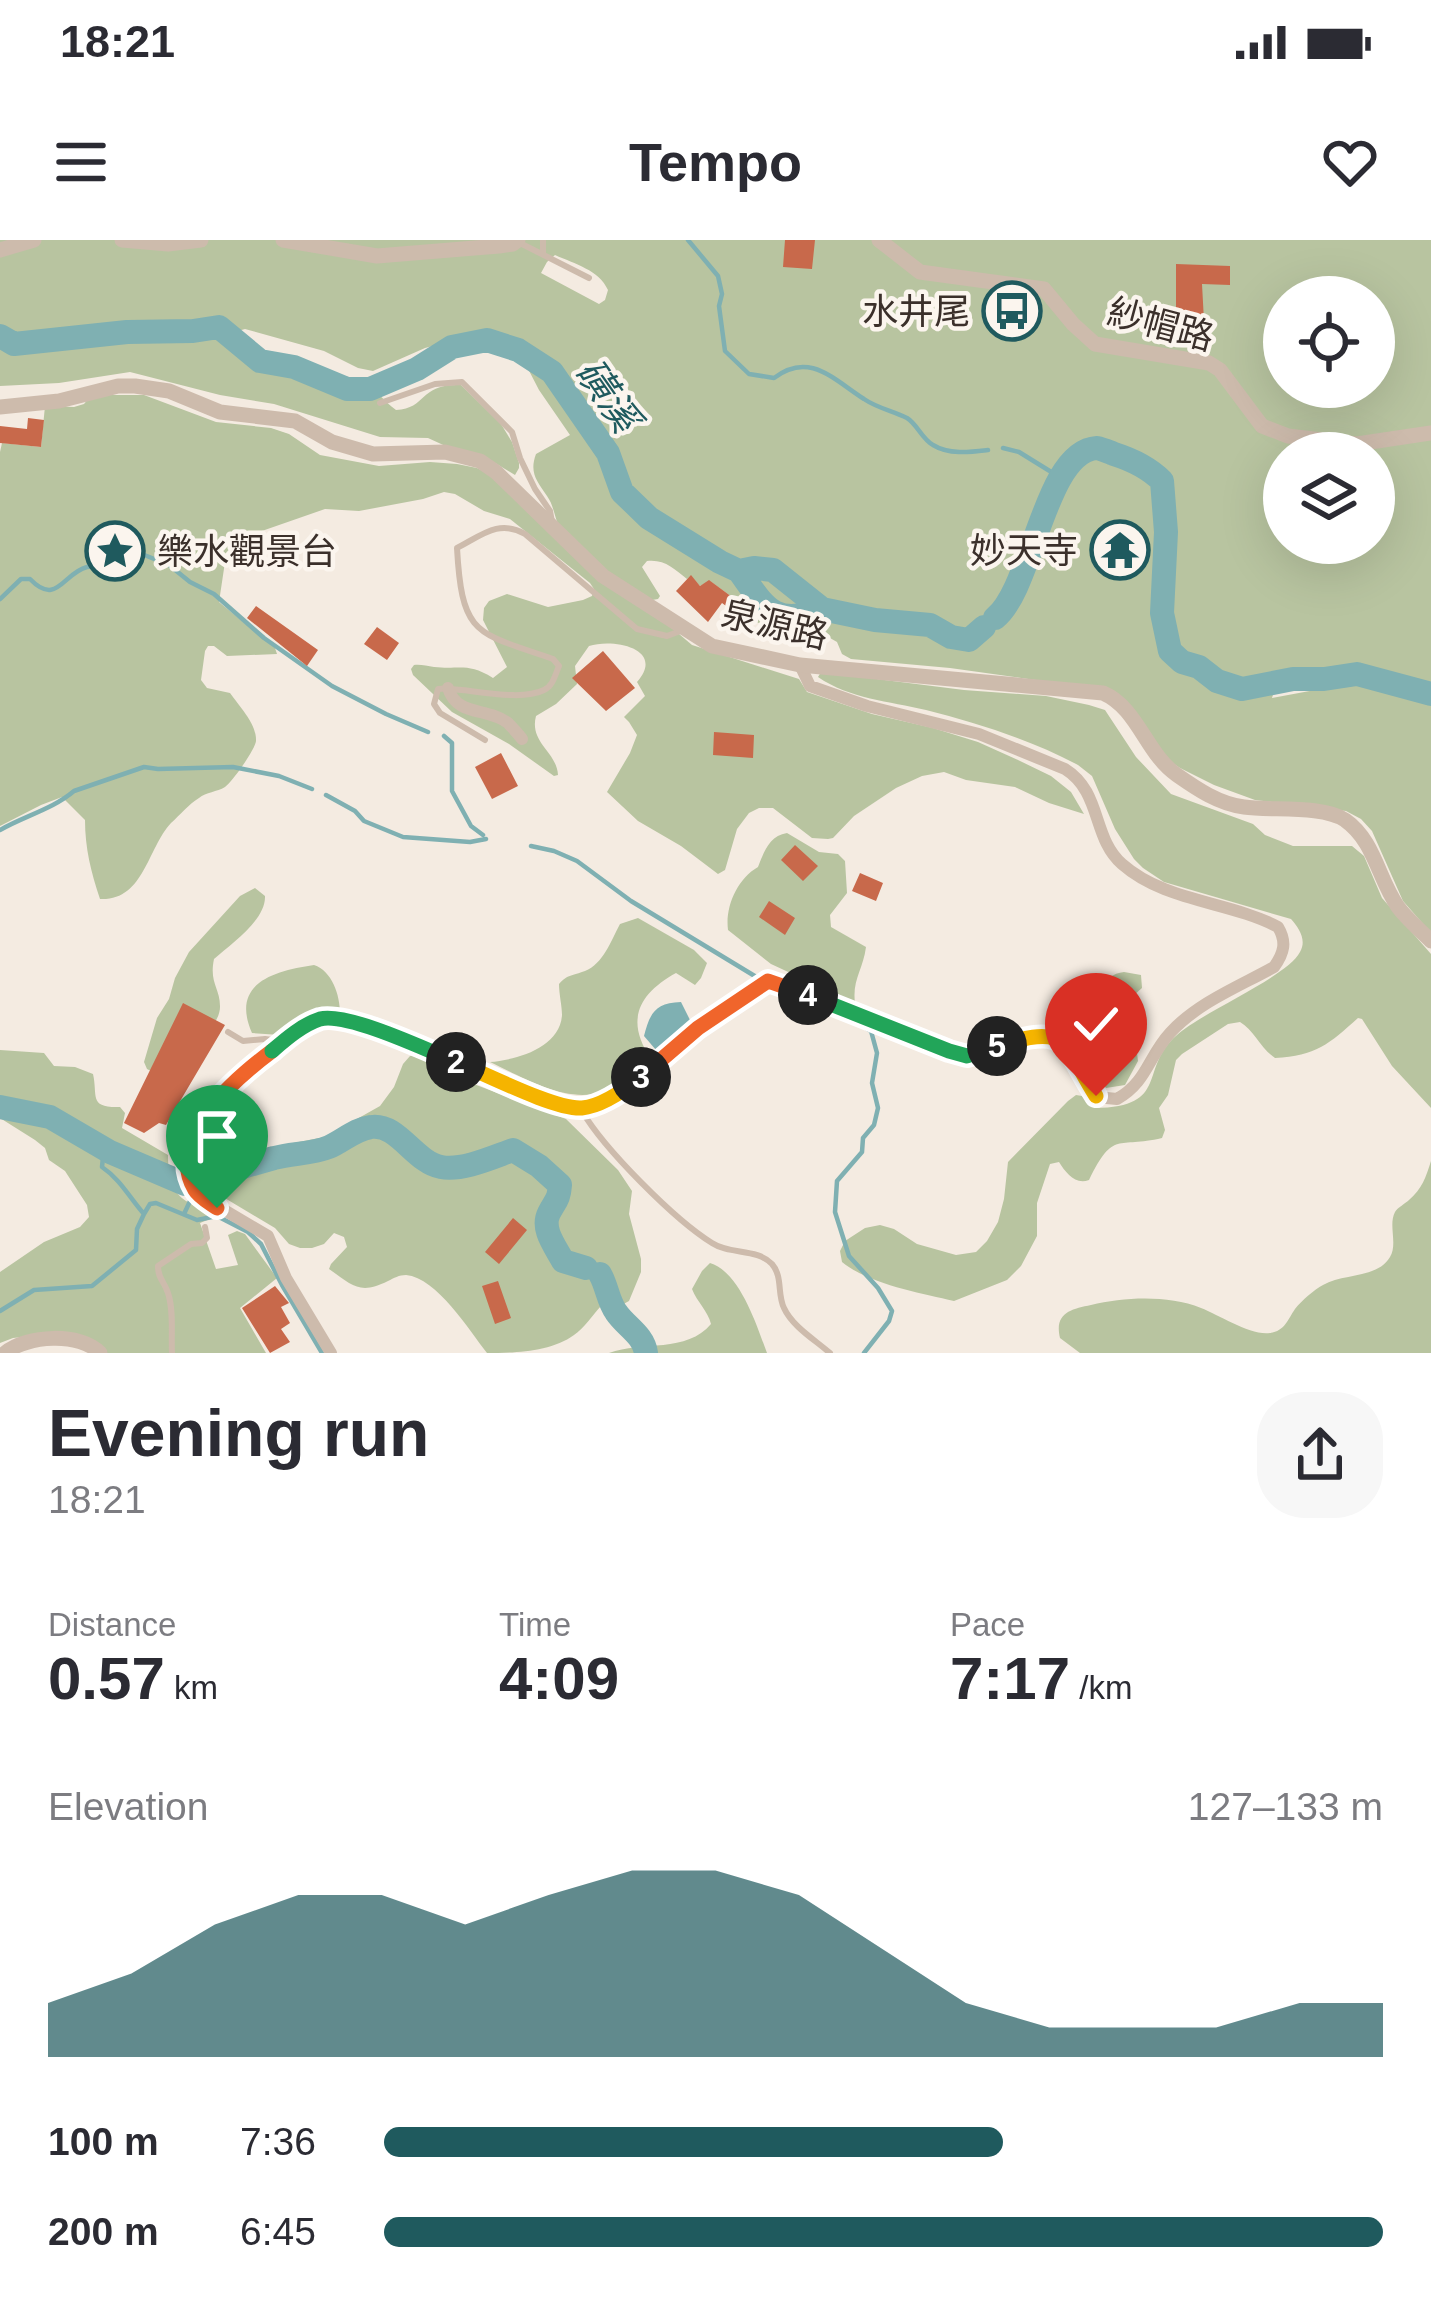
<!DOCTYPE html>
<meta charset="utf-8">
<style>
body{margin:0;font-family:Helvetica,"Noto Sans TC",sans-serif;background:#f7f7f7;color:#2b2b33;height:100vh;display:flex;flex-direction:column;font-size:45px;white-space:nowrap}
*{box-sizing:border-box;margin:0}
p{font-size:39px;color:#7c7c81}
.icon{flex:none;width:66px;height:66px;fill:none;stroke:currentColor;stroke-width:2;stroke-linecap:round;stroke-linejoin:round}
.map{position:relative;height:1113px;overflow:hidden}
.panel{display:flex;flex-direction:column;background:#fff;flex:1}
.panel>*{flex:none}
.controls{position:absolute;left:1263px;top:36px;display:grid;gap:24px}
.controls a{display:grid;place-items:center;width:132px;height:132px;border-radius:50%;background:#fff;box-shadow:0 12px 48px #0002;font-size:60px}
.pin{position:absolute;display:grid;place-items:center;width:102px;height:102px;color:#fff;margin:-123px -51px;border-radius:50% 50% 50% 0;rotate:-45deg;box-shadow:0 0 12px #0007}
.pin .icon{rotate:45deg}
.km{position:absolute;width:60px;height:60px;margin:-30px;border-radius:50%;background:#222;color:#fff;font-size:33px;line-height:60px;text-align:center}
.round{display:grid;place-items:center;flex:none;width:126px;height:126px;border-radius:48px;background:#f7f7f7}
.overview{display:flex;align-items:center;justify-content:space-between;height:204px;padding:0 48px}
h1{font-size:66px;font-weight:600;line-height:90px}
.figures{display:grid;grid-template-columns:repeat(3,1fr);gap:18px;height:204px;padding:12px 48px}
.figures div{display:grid;align-content:center}
.figures b{font-size:60px;font-weight:600}
.figures small{font-size:33px;font-weight:400}
.figures p{font-size:33px}
.chart{height:336px;padding:24px 48px}
.chart p{display:flex;justify-content:space-between}
.chart svg{width:100%;height:216px;margin-top:12px;fill:#1f5a5e;opacity:.7}
ul{padding:0 48px;list-style:none;font-size:39px}
li{display:grid;grid-template-columns:192px 144px 1fr;align-items:center;height:90px}
li i{height:30px;border-radius:15px;background:#1f5a5e}
.status{display:flex;justify-content:space-between;align-items:center;height:84px;padding:0 60px;background:#fff;direction:ltr}
.status svg{height:33px;fill:currentColor}
header{display:flex;justify-content:space-between;align-items:center;height:156px;padding:0 48px;background:#fff;font-size:54px;font-weight:600}
.map>svg:first-child{display:block}
.green{fill:#b8c4a0;fill-rule:evenodd}
.water{fill:#7fb0b2}
.lines{fill:none;stroke-linecap:round;stroke-linejoin:round}
.stream{stroke:#7fb0b2;stroke-width:4.5}
.river{stroke:#7fb0b2;stroke-width:24}
.building{fill:#c8694b}
.service{stroke:#cdbbac;stroke-width:6}
.minor{stroke:#cdbbac;stroke-width:12}
.tertiary{stroke:#cdbbac;stroke-width:15}
.split-1-casing{stroke:#fff;stroke-width:24}
.split-2-casing{stroke:#fff;stroke-width:24}
.split-3-casing{stroke:#fff;stroke-width:24}
.split-4-casing{stroke:#fff;stroke-width:24}
.split-5-casing{stroke:#fff;stroke-width:24}
.split-6-casing{stroke:#fff;stroke-width:24}
.split-1{stroke:#f0652b;stroke-width:15}
.split-2{stroke:#22a559;stroke-width:15}
.split-3{stroke:#f5b400;stroke-width:15}
.split-4{stroke:#f0652b;stroke-width:15}
.split-5{stroke:#22a559;stroke-width:15}
.split-6{stroke:#f5b400;stroke-width:15}
.labels{text-anchor:middle;stroke-width:9;stroke-linejoin:round;paint-order:stroke}
.poi-label{font-size:36px;fill:#3b302b;stroke:#fbf5ee;text-anchor:end}
.street-label{font-size:36px;fill:#3b302b;stroke:#fbf5ee}
.water-label{font-size:39px;font-style:italic;fill:#1f5a5e;stroke:#fbf5ee}
</style>
<div class="status"><b>18:21</b><svg viewBox="0 0 49 12"><path d="M0 12V9h3v3zM5 12V6h3v6zM10 12V3h3v9zM15 12V0h3v12zM26 1h20v11H26zM47 4h2v5h-2z"/></svg></div>
<header><svg class="icon" aria-label="menu" viewBox="0 0 24 24"><path d="M4 6h16M4 12h16M4 18h16"/></svg>Tempo<svg class="icon" aria-label="heart" viewBox="0 0 24 24"><path d="M12 20l-8-8c-3-5 5-10 8-4 3-6 11-1 8 4z"/></svg></header>
<div class="map">
<svg width="1431" height="1113" viewBox="0 0 1431 1113">
<rect width="100%" height="100%" fill="#f4ebe1"/>
<!-- green -->
<path class="green" d="M0,0h1431v444c-21,0 -38,-9 -58,-12 -31,-4 -68,5 -98,16l-3,10 86,-16 45,8 28,14v229l-28,-32 -31,-70 -11,-12 -15,-8 -91,-11 -41,-15 -34,-17 -15,-10 -52,-67 -163,-23 -99,-9 -9,-5 -5,-12 -7,-4 -85,-18 6,-9 -41,-30 -10,5 -9,-10 -4,3c-13,-10 -22,-20 -40,-18l-5,6 18,29 -2,3 -6,1c-30,-20 -69,-40 -90,-69 -8,-11 -7,-24 -15,-35 -10,-15 -18,-23 -11,-42l34,-19 -31,-45 -15,-29 -45,-27 -54,14 -52,23 -15,-3 -34,-17 -79,-22 -7,2c32,46 75,34 121,49 14,5 25,22 37,30 32,-2 23,-27 65,-25l40,39 11,18 7,21v5l-4,7 -25,-15 -38,-11 -24,-11 -48,-1 -106,-33 -54,-9 -90,-23 -71,11 -59,3zM555,15c20,9 44,15 53,35l-3,10 -6,4 -58,-31 6,-11zM1284,57h90v90h-90zM1284,213h90v90h-90z
M107,155h37l72,27 55,6 18,6 31,21 59,11 51,-4 27,2 20,4 19,10 196,167 107,34 8,13 65,22 61,14 45,14 40,18 33,16 20,16 13,22 -35,-11 -34,-16 -49,-7 -22,-8 -22,4 -26,12 -42,28 -21,22 -5,1 -16,-1 -39,-30h-14l-10,5 -12,16 -12,41 -7,4 -37,-28 -43,-25 -31,-29 23,-39 7,-18 -8,-13 -5,-5 21,-21 -8,-14c29,-33 -23,-44 -48,-36l-14,20 2,18 -21,20 -20,12c-7,27 21,36 22,59l-4,1 -45,-32 -57,-32 -39,-37 -2,-6 3,-4c6,-1 13,1 20,2 26,3 33,-5 59,11l14,-11 -24,-47 1,-12 5,-7 18,-7 41,13 35,-7 9,-4 2,-7 -4,-6 -80,-64 -26,-8 -29,-17 -11,-2 -21,7 -64,12 -34,-2 -66,23 -23,12 -11,18 -6,40 56,46 2,6 -50,2 -13,-10h-6l-3,5 -4,29 6,8 23,5c9,13 27,31 26,48 -1,9 -24,41 -31,46 -8,5 -19,5 -26,11 -10,6 -19,17 -28,25 -24,26 -27,78 -71,76 -9,-27 -15,-51 -15,-79l-23,-23 -21,8 -41,21v-374l2,-9 39,4 4,-41 29,1 10,-3 5,-6z
M821,432l143,18 82,6 43,9 16,5 31,47 35,37 82,30 12,11 28,11h59l12,10 18,42 49,56v154l-39,-42 -30,-47 -4,-1c-29,26 -42,38 -83,40 -15,-10 -21,-28 -35,-36l-12,2 -46,30 -6,6 -8,35 -9,13 6,22 -3,8c-45,11 -48,-9 -73,42 -14,5 -23,-7 -30,-18l-9,2 -13,39v33l-16,30 -14,14 -53,21c-34,-8 -85,-17 -112,-39l-2,-11 5,-10 20,-13 15,-3 14,4 23,15 39,11 20,-3 11,-11 11,-19 6,-23 4,-37 60,-61 8,-6 6,1 13,12c76,-1 43,-40 82,-73 27,-24 110,-58 123,-83 7,-12 -1,-24 -9,-33l-127,-37 -21,-14 -9,-9 -19,-30 -23,-53 -14,-11c-47,-25 -101,-42 -152,-55 -37,-9 -76,-11 -108,-33z
M787,593l32,19 19,2 7,7 2,32 -17,22 1,12 35,20c-3,23 -14,33 -11,56l-84,-39 -43,-34c-3,-23 9,-51 30,-63 6,-15 11,-31 29,-34z
M255,648l10,8c1,24 -33,47 -51,63 -5,24 6,29 6,47 1,26 -47,52 -67,66l-6,-3 -3,-7 13,-44 12,-19 6,-21 14,-26 51,-56z
M638,678l56,32 13,13 -6,15 -6,7 -19,-12c-38,21 -51,48 -25,86 -15,11 -31,27 -49,33 -36,12 -80,-15 -112,-30 26,-2 70,-14 72,-47 0,-9 -3,-21 -3,-31 9,-10 13,-8 26,-13 18,-7 26,-30 35,-47z
M314,725c18,6 26,30 26,48l-36,7 -24,15 -28,-2c-22,-50 22,-62 62,-68z
M1124,732l17,3 1,13 -8,7 -21,3 -4,9 9,29 5,8 14,9 1,8 -13,24 -19,3 -12,-19 -14,-39c10,-22 17,-55 44,-58z
M0,810l44,3 10,13 21,1 18,7c5,22 -5,34 27,33l5,6 -3,15 46,27c0,11 2,31 10,39 9,11 24,12 32,25l-10,4 16,46 22,-4 -10,-30 9,-4 8,3 32,44 -37,30 26,45h-160l-44,-20 -49,5 -13,5v-71l44,-30 36,-15 9,-10 -2,-12 -22,-34 -16,-11 -4,-12 -10,-8 -35,-22z
M416,814l7,1 48,28 95,36 52,51 14,21 -3,23 12,45v13l-12,29 -11,6 -17,-1c-9,10 -17,22 -27,29 -23,17 -60,18 -87,18 -18,-23 -50,-75 -81,-78 -7,0 -12,3 -18,6 -28,14 -35,5 -59,-12l2,-5 16,-17 -3,-10 -10,-4 -10,11 -12,4h-12l-11,-4 -14,-16 -67,-40 -7,-15 8,-5 16,-1 68,-24 32,-6 55,-31 14,-19 9,-23 7,-8z
M1431,921v192h-351l-20,-15c-6,-25 11,-29 31,-33 34,-8 77,-10 110,3 18,7 50,28 69,25 15,-2 18,-14 25,-24 7,-9 19,-19 28,-24 20,-12 54,-6 67,-28 8,-13 -2,-32 5,-45 2,-4 11,-9 14,-12 13,-11 17,-23 22,-39z
M710,1023c30,9 47,63 57,90h-158c33,-12 78,0 102,-29 -3,-13 -14,-22 -19,-35l10,-18z"/>
<!-- water -->
<path class="water" d="M681,762l10,20 -35,28 -12,-14c6,-23 11,-33 37,-34z"/>
<g class="lines">
<!-- stream -->
<path class="stream" d="M688,0l30,36 4,18 -3,12 6,45 24,23 25,4c35,-27 59,1 90,21 13,9 29,12 43,19 10,6 15,21 26,27 16,10 38,7 55,5
M1003,208l16,4 42,26
M0,359l21,-20h9c27,28 33,-6 57,-12 3,-1 7,0 10,0 13,-3 23,-13 35,-17l37,15 21,17 24,12 50,44 68,48 54,28 42,18
M444,496l8,7v48l19,35 12,9
M326,555l29,16 9,10 39,16 67,5 16,-3
M0,590c24,-14 53,-21 74,-39l70,-24 14,2 75,-2 46,9 33,13
M531,606l23,5 23,10 54,40 127,77 -20,17 -47,27
M841,773l30,18 6,22 -5,30 6,25 -4,17 -11,13 -1,14 -25,29 -2,31 14,44 29,32 14,23 -3,10 -25,32
M104,907l-2,20c19,13 27,30 42,47l6,-10 6,-1 41,17 20,-4 31,16 13,12 21,41 40,68
M184,974l7,-15
M0,1071l34,-21 58,-4 44,-36 1,-21 7,-15"/>
<!-- river -->
<path class="river" d="M0,96l14,8 113,-12 66,-1 26,-4 41,34 34,6 53,22h23l47,-20 35,-22 35,-7 31,10 34,22 56,81 14,39 27,26 71,44 19,9 15,-3 19,2 49,39 53,11 55,5 21,12 18,3 15,-13
M739,331c26,36 35,57 83,38
M995,378c38,-30 49,-167 102,-170 2,0 15,5 17,6 19,6 35,14 48,27l4,51 -4,81 8,38 12,11 17,5 18,14 25,8 51,-10h31l33,-5 74,20
M0,867l50,10 60,35 75,32
M203,938c24,-5 47,-14 71,-20 18,-5 38,-4 55,-11 14,-6 26,-18 42,-20 27,-4 43,35 70,40 22,4 52,-10 72,-17l26,16 21,19c-1,15 -5,16 -11,28 -8,16 6,33 14,48l23,7
M600,1034c7,12 8,27 16,38 10,15 27,22 30,41"/>
</g>
<!-- building -->
<path class="building" d="M785,0h30l-3,29 -29,-2z
M1176,24l54,2v19l-28,-1 2,37 -28,1z
M28,178l16,2 -3,27 -41,-4v-17l27,3z
M691,335l9,11 9,-6 42,31 -6,9 -23,-17 -14,19 -32,-31z
M256,366l62,44 -11,16 -60,-48z
M377,387l22,16 -12,17 -23,-16z
M603,411l32,37 -29,23 -34,-33z
M714,492l40,3 -1,23 -40,-3z
M501,513l17,33 -26,13 -17,-32z
M795,605l23,21 -15,15 -22,-21z
M860,633l23,10 -7,18 -24,-10z
M769,661l26,17 -10,17 -26,-18z
M183,763l42,22 -59,100 -7,-2 -15,10 -20,-10z
M256,876l5,33 -27,5 -6,-33z
M513,978l14,12 -28,34 -14,-12z
M498,1041l13,37 -16,6 -13,-38z
M275,1046l14,17 -8,4 9,16 -9,6 9,13 -20,11 -28,-45z"/>
<g class="lines">
<!-- service -->
<path class="service" d="M518,2l71,36
M543,14v-14
M380,163l55,-19 27,-2 50,50 8,26 15,31 15,22 2,11
M485,500l-45,-27 -6,-9 4,-15c27,-2 80,14 106,1 9,-4 11,-15 15,-24l-6,-7c-77,-27 -91,-22 -96,-111 25,-13 42,-29 68,-14l112,95 30,7 16,-6
M228,792l15,9 22,-2 15,2
M582,871c22,38 93,109 130,132 18,12 45,5 60,21 11,13 5,30 12,44 8,18 31,32 46,45
M172,1113c-1,-19 2,-42 -4,-60 -4,-12 -10,-14 -10,-27l33,-22 11,-1 5,-5 -2,-11"/>
<!-- minor -->
<path class="minor" d="M448,448c9,29 39,19 60,35 1,1 13,14 14,16
M331,1113l-45,-75 -18,-42 -71,-42 -9,-27v-20l28,-48 34,-31 57,-44 19,-7 19,2 206,83 30,6 24,-8 26,-15 67,-57 70,-47 14,3 167,67 18,5 65,-21 15,1 18,7 31,54 21,2c30,-17 31,-42 53,-66 27,-30 68,-46 104,-66 10,-14 13,-25 4,-40 -49,-26 -113,-25 -156,-63 -30,-26 -20,-72 -57,-95l-86,-35 -112,-28 -57,-20 -10,-21"/>
<!-- tertiary -->
<path class="tertiary" d="M122,0l46,4 33,-4
M283,0l94,16 122,-10 14,-2 5,-4
M879,0l41,32 124,17 29,35 22,20 114,19 11,7 42,56 26,10 69,8 74,-11
M0,10l34,-10
M0,167l59,-6 59,-15h17l34,5 51,21 75,9 37,21 41,12 72,-2 35,9 16,11 107,104 109,70 88,19 303,28c35,15 43,61 74,82 20,14 42,29 67,32 28,4 78,-2 101,13 30,21 33,59 53,87 9,12 22,23 33,34
M5,1113c22,-18 75,-21 95,0"/>
</g>
<g class="lines">
<!-- split-1 casing -->
<g class="split-1-casing">
<path id="split-1" d="M217,968c-7,-5 -18,-11 -22,-18 -31,-52 41,-112 77,-139"/>
</g>
<!-- split-2 casing -->
<g class="split-2-casing">
<path id="split-2" d="M272,811c14,-12 30,-26 48,-32 27,-7 107,31 136,43"/>
</g>
<!-- split-3 casing -->
<g class="split-3-casing">
<path id="split-3" d="M456,822c28,11 99,48 126,46 21,-2 44,-19 59,-31"/>
</g>
<!-- split-4 casing -->
<g class="split-4-casing">
<path id="split-4" d="M641,837l57,-49 70,-47 40,14"/>
</g>
<!-- split-5 casing -->
<g class="split-5-casing">
<path id="split-5" d="M808,755l141,56 18,5 30,-10"/>
</g>
<!-- split-6 casing -->
<g class="split-6-casing">
<path id="split-6" d="M997,806c73,-23 65,-4 99,50"/>
</g>
<!-- split-1 -->
<use href="#split-1" class="split-1"/>
<!-- split-2 -->
<use href="#split-2" class="split-2"/>
<!-- split-3 -->
<use href="#split-3" class="split-3"/>
<!-- split-4 -->
<use href="#split-4" class="split-4"/>
<!-- split-5 -->
<use href="#split-5" class="split-5"/>
<!-- split-6 -->
<use href="#split-6" class="split-6"/>
</g>
<!-- icons -->
<defs>
<g id="bus-ring" transform="scale(3)"><circle r="9.5" fill="#fbf5ee" stroke="#1f5a5e" stroke-width="1.5"/><path d="M-5-6H5V4H4V6H2V4H-2V6H-4V4H-5ZM-3.5-4V0h7V-4ZM-3.5 1.2v1.5H-2V1.2ZM2 1.2v1.5H3.5V1.2Z" fill="#1f5a5e"/></g>
<g id="temple-ring" transform="scale(3)"><circle r="9.5" fill="#fbf5ee" stroke="#1f5a5e" stroke-width="1.5"/><path d="M0-6L5-2H3V0L6.5 2.5H4V6H1.5V3h-3V6H-4V2.5H-6.5L-3 0V-2H-5Z" fill="#1f5a5e"/></g>
<g id="sight-ring" transform="scale(3)"><circle r="9.5" fill="#fbf5ee" stroke="#1f5a5e" stroke-width="1.5"/><path d="M0-6L1.8-2.2L6-1.7L2.9 1.2L3.7 5.4L0 3.3L-3.7 5.4L-2.9 1.2L-6-1.7L-1.8-2.2Z" fill="#1f5a5e"/></g>
</defs>
<g fill-rule="evenodd">
<use href="#bus-ring" x="1012" y="71"/>
<use href="#temple-ring" x="1120" y="310"/>
<use href="#sight-ring" x="115" y="311"/>
</g>
<g class="labels">
<!-- poi labels -->
<g class="poi-label">
<text x="970" y="84">水井尾</text>
<text x="1078" y="323">妙天寺</text>
<text x="157" y="324" text-anchor="start">樂水觀景台</text>
</g>
<!-- street labels -->
<g class="street-label">
<text transform="translate(1161 84) rotate(15)" y="13">紗帽路</text>
<text transform="translate(775 384) rotate(13)" y="13">泉源路</text>
</g>
<!-- water labels -->
<g class="water-label">
<text transform="translate(608 155) rotate(55)" y="14">磺溪</text>
</g>
</g>
</svg>
<div class="controls">
<a><svg class="icon" aria-label="locate" viewBox="0 0 24 24"><circle cx="12" cy="12" r="6"/><path d="M12 2v4M12 18v4M2 12h4M18 12h4"/></svg></a>
<a><svg class="icon" aria-label="layers" viewBox="0 0 24 24"><path d="M12 4l9 5-9 5-9-5zM3 14l9 5 9-5"/></svg></a>
</div>
<div class="pin" style="left:217px;top:968px;background:#1e9e55"><svg class="icon" aria-label="arrive" viewBox="0 0 24 24"><path d="M6 21V4h12l-3 4 3 4H6"/></svg></div>
<div class="pin" style="left:1096px;top:856px;background:#d93025"><svg class="icon" aria-label="check" viewBox="0 0 24 24"><path d="M5 12l5 5 9-10"/></svg></div>
<b class="km" style="left:456px;top:822px">2</b>
<b class="km" style="left:641px;top:837px">3</b>
<b class="km" style="left:808px;top:755px">4</b>
<b class="km" style="left:997px;top:806px">5</b>
</div>
<section class="panel">
<div class="overview"><div><h1>Evening run</h1><p>18:21</p></div><a class="round"><svg class="icon" aria-label="share" viewBox="0 0 24 24"><path d="M12 15V3M7 8l5-5 5 5M5 13v7h14v-7"/></svg></a></div>
<div class="figures">
<div><p>Distance</p><b>0.57<small> km</small></b></div>
<div><p>Time</p><b>4:09</b></div>
<div><p>Pace</p><b>7:17<small> /km</small></b></div>
</div>
<div class="chart"><p><span>Elevation</span>127–133 m</p>
<svg viewBox="0 0 160 44" preserveAspectRatio="none"><path d="M0 44V33L10 27L20 17L30 11L40 11L50 17L60 11L70 6L80 6L90 11L100 22L110 33L120 38L130 38L140 38L150 33L160 33V44z"/></svg>
</div>
<ul>
<li><b>100 m</b>7:36<i style="width:62%"></i></li>
<li><b>200 m</b>6:45<i style="width:100%"></i></li>
</ul>
</section>
